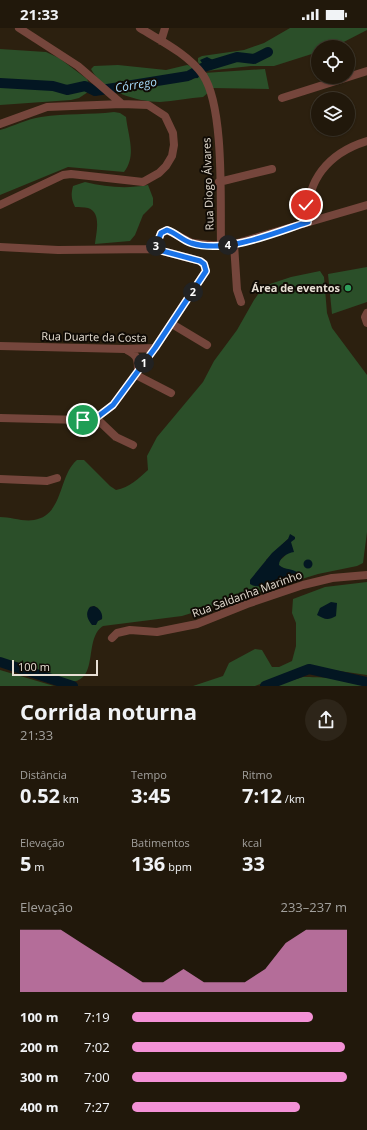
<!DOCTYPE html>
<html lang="pt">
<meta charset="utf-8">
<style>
body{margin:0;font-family:"Open Sans",sans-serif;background:#2d2519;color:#f1f3f6;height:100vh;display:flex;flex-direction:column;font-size:15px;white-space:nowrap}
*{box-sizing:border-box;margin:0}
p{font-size:13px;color:#a2a09d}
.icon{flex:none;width:22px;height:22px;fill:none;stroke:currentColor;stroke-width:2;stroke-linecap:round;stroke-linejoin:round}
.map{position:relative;height:658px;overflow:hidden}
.sheet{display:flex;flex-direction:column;background:#21180b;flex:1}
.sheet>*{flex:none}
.tools{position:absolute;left:311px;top:12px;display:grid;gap:8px}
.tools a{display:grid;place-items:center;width:44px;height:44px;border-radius:50%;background:#21180b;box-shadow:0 1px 3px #0004,0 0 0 1px #3e372c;font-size:20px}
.scale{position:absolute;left:12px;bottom:10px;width:86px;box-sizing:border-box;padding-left:4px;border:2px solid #e7dfd4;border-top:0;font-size:11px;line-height:14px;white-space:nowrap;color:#e7dfd4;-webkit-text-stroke:3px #100b05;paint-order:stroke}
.pin{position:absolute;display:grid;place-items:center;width:34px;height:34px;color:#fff;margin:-17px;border:2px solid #fff;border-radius:50%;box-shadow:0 1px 4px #0007}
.km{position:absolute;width:20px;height:20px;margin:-10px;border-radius:50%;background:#222;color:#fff;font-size:11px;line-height:20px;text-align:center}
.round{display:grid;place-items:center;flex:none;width:42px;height:42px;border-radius:21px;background:#2d2519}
.overview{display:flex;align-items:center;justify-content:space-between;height:68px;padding:0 20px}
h1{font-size:22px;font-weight:700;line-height:30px}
.stats{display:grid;grid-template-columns:repeat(3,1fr);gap:6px;height:68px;padding:4px 20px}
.stats div{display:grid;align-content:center}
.stats b{font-size:20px;font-weight:700}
.stats small{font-size:11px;font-weight:400}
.stats p{font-size:11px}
.chart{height:112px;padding:8px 20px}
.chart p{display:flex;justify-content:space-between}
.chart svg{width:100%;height:72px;margin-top:4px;fill:#f391d6;opacity:.7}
ul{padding:0 20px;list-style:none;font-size:13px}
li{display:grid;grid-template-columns:64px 48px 1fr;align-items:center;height:30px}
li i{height:10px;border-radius:5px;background:#f391d6}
.status{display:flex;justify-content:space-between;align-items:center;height:28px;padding:0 20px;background:#21180b;direction:ltr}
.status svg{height:11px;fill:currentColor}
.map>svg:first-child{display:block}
.green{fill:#2b4f29;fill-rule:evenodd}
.water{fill:#031622}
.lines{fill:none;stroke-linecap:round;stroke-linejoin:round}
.river{stroke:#031622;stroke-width:10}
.minor{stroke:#75463c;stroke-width:8}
.route-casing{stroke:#fff;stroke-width:8}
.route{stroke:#1a73e8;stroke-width:5}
.leisure-dot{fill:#2e9e5b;stroke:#100b05;stroke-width:1.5}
.labels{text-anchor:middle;stroke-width:4;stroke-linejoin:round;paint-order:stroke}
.street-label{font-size:11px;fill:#e7dfd4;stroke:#100b05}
.poi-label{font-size:11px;font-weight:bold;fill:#e7dfd4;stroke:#100b05;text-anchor:end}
.water-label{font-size:12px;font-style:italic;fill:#a7dcfd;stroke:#100b05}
</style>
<div class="status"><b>21:33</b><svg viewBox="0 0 49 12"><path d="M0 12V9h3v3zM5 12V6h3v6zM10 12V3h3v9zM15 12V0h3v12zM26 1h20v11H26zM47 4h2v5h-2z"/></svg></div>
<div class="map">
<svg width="367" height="658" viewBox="0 0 367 658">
<rect width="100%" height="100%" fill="#2c200f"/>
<!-- green -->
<path class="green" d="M290,0h77v2l-33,17h-16v5l-44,14h-23l-45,5 -8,-9v-4l4,-2 42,-6 20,-7z
M0,21l46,3 13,6 28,21 3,7 -2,6 -9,6 -8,2 -71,5z
M118,37l48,5 21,-5 5,1 11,13 6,13 -6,5c-13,1 -29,4 -43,5 -23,0 -58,-11 -69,-33l3,-3zM191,42l8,6 -8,4 -9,-1v-2l4,-2z
M265,41l4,20 -56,-1 -5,-11 -4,-4z
M114,84l6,1 6,4c2,19 11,38 -2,55l-56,-5 -68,28v-65c14,-4 27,-11 41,-13 25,-4 49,-2 73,-5z
M85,154c21,5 41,7 63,3l5,13v7l-10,10 -8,20 -5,6 -35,3c1,-10 7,-32 -7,-36 -4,-1 -9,-1 -13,-1 -4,-8 -4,-13 -2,-21z
M367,239v35l-35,12 -4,-40z
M320,243l4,6 3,36 5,15 35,47v157l-4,31 -6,3 -39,8 -136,42 -79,10c-20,13 -3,55 -33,56l-53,-20 -17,-3v-142c11,0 23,5 34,3 30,-5 24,-44 43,-60h7l26,26 6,4c14,-3 22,-11 32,-20l-1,-14 10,-19 46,-55 11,-21 23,-31 17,-30 10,-14 27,-9zM288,511h5c-7,8 -1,13 -14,22l-1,4c4,4 15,6 22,10l-18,5 -16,-20zM94,578l4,2 4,11 -4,2 -8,-14z
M367,554v93l-55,-8 -11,1 -46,18h-62l30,-10 6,-13 26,-14 7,1 10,17h7l13,-6 4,-15v-23l-4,-10 1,-14 32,-12z
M0,642l54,16h-54z
M303,649c14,0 55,1 64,9h-94z"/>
<!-- water -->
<path class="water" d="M207,29l6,3 -1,9 -5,1 -7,-10z
M193,41l6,7 -1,2 -16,1v-2z
M290,506l5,3v2l-4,3 3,10c-7,1 -15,6 -15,13 6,6 15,2 21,10 -14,4 -37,17 -50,9v-4l22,-27 16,-14z
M303.5 536a4.5 4.5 0 1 1 9 0a4.5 4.5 0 1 1-9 0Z
M331,574l6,1 -1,13c-8,5 -12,3 -19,-1l3,-7z
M94,578c6,3 9,7 8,13l-4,2 -2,4h-4c-5,-6 -7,-12 -2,-18z"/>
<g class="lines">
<!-- river -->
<path class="river" d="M0,55l53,3 14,4 18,-4 10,5 93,-15 16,-9 33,-10 17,2 14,-7
M0,634l73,24
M265,658l44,-17 58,13"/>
<!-- minor -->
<path class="minor" d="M140,0c21,13 48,26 63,47 22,33 17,130 18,171l13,-2 133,-39
M161,13l4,-13
M282,70l85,-27
M0,96l47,-17 75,-3
M219,154l53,-13
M0,177l63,-30 8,-1 72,8 16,-9 7,-7 6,-10 2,-11 -1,-12 -8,-17 -17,-11 -26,-1 -44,-38 -59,-38
M308,194c-3,-41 20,-69 59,-81
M234,216l3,46 4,12
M0,219l58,3 97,-1 6,-16 6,-3 25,13 29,3
M367,285l-2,4 2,6
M172,296l35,21
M0,318l125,3 30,-1 51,-77 -2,-7 -4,-3 -45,-12
M127,322c11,5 11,10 11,21
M136,347l35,18
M0,390l83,2 13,-2 17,-13 42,-57
M96,390l20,19 17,8
M0,451l47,2 10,-3
M112,610l5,-5 13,-3 27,2 40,-8 50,-20 56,-19 29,-7 35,-3"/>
</g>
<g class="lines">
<!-- route casing -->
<g class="route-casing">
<path id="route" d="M83,392l13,-2 17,-13 42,-57 51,-77 -2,-7 -4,-3 -45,-12 6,-16 6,-3c9,3 15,10 24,13 36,11 82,-10 117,-21l-2,-17"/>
</g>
<!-- route -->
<use href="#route" class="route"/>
</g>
<!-- markers -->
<circle class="leisure-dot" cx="348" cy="260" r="4"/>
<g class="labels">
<!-- street labels -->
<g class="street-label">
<text transform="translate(208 156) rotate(-92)" y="4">Rua Diogo Álvares</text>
<text transform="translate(94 309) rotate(1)" y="4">Rua Duarte da Costa</text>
<text transform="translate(247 566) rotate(-20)" y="4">Rua Saldanha Marinho</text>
</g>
<!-- poi labels -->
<g class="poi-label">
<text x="340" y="264">Área de eventos</text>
</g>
<!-- water labels -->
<g class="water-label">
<text transform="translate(136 57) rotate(-9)" y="4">Córrego</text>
</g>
</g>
</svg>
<div class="tools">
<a><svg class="icon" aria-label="locate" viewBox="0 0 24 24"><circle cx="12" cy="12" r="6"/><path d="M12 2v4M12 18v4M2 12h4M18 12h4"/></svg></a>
<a><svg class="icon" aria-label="layers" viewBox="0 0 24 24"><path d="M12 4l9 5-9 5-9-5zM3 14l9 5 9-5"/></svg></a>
</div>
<div class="scale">100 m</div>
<div class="pin" style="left:83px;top:392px;background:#1e9e55"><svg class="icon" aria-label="arrive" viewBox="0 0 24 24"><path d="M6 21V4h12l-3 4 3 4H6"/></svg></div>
<div class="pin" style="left:306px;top:177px;background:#d93025"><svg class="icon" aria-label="check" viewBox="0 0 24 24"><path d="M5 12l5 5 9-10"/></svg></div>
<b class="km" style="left:144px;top:335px">1</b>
<b class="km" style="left:193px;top:264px">2</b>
<b class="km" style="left:156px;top:218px">3</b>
<b class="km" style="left:228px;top:217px">4</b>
</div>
<section class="sheet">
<div class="overview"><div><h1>Corrida noturna</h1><p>21:33</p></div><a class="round"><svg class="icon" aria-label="share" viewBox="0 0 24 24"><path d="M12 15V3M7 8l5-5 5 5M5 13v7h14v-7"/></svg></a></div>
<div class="stats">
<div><p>Distância</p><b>0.52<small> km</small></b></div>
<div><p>Tempo</p><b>3:45</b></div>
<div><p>Ritmo</p><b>7:12<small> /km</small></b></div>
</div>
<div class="stats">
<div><p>Elevação</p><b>5<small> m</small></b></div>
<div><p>Batimentos</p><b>136<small> bpm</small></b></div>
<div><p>kcal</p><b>33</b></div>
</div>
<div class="chart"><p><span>Elevação</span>233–237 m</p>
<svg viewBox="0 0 160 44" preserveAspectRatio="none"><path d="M0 44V6L10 6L20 6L30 14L40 22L50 30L60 38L70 38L80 30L90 38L100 38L110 38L120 30L130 14L140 6L150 6L160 6V44z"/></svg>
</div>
<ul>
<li><b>100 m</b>7:19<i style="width:84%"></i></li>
<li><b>200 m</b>7:02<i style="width:99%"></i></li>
<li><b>300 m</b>7:00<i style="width:100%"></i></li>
<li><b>400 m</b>7:27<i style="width:78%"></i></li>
</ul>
</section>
